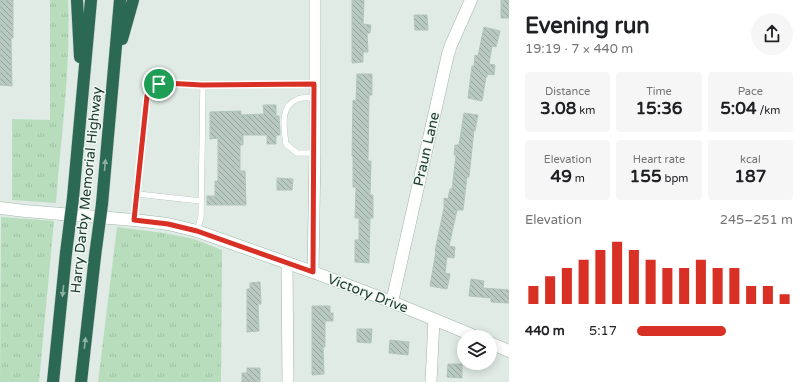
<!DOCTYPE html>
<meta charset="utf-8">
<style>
body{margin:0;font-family:"Varela Round",sans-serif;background:#f6f6f6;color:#202124;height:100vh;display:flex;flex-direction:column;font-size:15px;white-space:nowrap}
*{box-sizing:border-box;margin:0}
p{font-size:13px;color:#757577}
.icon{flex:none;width:22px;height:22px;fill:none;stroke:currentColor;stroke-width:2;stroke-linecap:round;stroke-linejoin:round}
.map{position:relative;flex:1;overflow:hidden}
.sheet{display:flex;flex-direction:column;background:#fff;width:300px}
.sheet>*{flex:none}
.controls{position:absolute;left:457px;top:330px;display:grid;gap:8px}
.controls a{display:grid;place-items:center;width:40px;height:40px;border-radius:50%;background:#fff;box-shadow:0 2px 10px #0003;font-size:20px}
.pin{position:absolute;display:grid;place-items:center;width:34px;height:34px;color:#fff;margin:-17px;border:2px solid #fff;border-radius:50%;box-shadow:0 1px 4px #0007}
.round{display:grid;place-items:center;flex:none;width:42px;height:42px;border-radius:21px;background:#f6f6f6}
.headline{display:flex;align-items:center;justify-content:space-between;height:68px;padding:0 16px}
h1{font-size:22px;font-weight:700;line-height:30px}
.metrics{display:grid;grid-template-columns:repeat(3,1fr);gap:6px;height:68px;padding:4px 16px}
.metrics div{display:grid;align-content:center;border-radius:4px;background:#f6f6f6;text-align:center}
.metrics b{font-size:17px;font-weight:700}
.metrics small{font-size:11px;font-weight:400}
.metrics p{font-size:11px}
.chart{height:112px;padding:8px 16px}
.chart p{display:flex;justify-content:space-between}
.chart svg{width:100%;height:72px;margin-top:4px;stroke:#d93025;stroke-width:6}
ul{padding:0 16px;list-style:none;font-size:13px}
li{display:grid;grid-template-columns:64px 48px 1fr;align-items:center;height:30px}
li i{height:10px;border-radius:5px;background:#d93025}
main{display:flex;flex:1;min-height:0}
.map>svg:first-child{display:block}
.grass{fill:url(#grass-tufts)}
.building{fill:url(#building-back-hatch);stroke:#b2c5bb}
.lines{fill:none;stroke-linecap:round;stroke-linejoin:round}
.service-casing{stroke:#a3b3ab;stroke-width:6}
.minor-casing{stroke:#a3b3ab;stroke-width:12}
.tertiary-casing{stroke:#a3b3ab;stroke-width:13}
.secondary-casing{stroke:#9eb7ab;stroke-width:13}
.motorway-casing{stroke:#c1c8c5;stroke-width:13}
.service{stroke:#fff;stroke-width:5.5}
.minor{stroke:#fff;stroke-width:11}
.tertiary{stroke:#fff;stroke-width:12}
.secondary{stroke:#fff;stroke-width:12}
.motorway{stroke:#2b6955;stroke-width:12}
.motorway-bridge-casing{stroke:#c1c8c5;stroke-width:13;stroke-linecap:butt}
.motorway-bridge{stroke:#2b6955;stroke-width:12}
.oneway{fill:#8eb0a4}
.route-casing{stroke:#fff;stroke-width:8}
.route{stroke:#d93025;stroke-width:5}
.labels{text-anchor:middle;stroke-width:3;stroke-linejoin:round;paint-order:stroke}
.street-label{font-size:14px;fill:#203c31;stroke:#f0f8f3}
</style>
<main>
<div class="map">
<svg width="509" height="382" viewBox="0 0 509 382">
<defs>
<pattern id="grass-tufts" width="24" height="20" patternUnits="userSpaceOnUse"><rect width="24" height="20" fill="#b8ddbd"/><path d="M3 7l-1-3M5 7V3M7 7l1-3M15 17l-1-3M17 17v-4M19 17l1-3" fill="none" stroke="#9ebfa3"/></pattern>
<pattern id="building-back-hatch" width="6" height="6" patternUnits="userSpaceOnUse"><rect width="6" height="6" fill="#b8c9c0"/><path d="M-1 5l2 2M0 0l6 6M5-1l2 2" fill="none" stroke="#95a49d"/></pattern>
</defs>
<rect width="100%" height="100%" fill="#e0ebe5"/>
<!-- grass -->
<path class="grass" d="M50,0h18c3,68 -7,136 -12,203l-44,-3v-81l38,1z
M1,217l53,4 -15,161h-39z
M117,227l47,6 30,6 28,11 -1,132h-123z"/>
<!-- building -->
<path class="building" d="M0,0h13v38h-2l1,48 -12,-1z
M352,0h12l-1,24 8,1 -1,8h-3l1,19h-5v10l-11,1z
M501,0h8v18h-8z
M414,15h13l1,15h-13z
M484,27l16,4 -4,16 -4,-1 -3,18 6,1 -1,10 -7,-1v3h-1l-4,24 -14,-3 4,-32h2l1,-11 3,1z
M357,74h15v21h-3l-1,66h3l-1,34h3v23h-3l-1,45 -14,-1v-22h4v-22h-4l1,-31h-3v-31h-1l1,-56 3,1z
M263,105h13v11h3l1,19h-4v9h-9v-9h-24v10h-3v26h5l1,34h-39v-9h8v-15h3v-43l-8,1v-27l31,-1v4l23,-1z
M464,113l14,2 -3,16 -1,-1 -5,47h-2l-4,33h-6l-8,36 6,1 -1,11 -7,-1 -2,16 5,1 -3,15 -17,-3 6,-35h-1l9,-43v-10l4,1 2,-10h2l4,-34h-2l1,-10h4z
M277,178l16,1 -1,11h-15z
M471,279l13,2 -1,7 26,2v13l-18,-1v-4l-22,-2z
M260,282l1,22h-3l1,27 -12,1v-43h3v-6z
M312,306h18v7h3v8h-8v26h-2l1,27 -12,1z
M357,329h15l-1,14 -14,-1z
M390,340l19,2 -1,13 -19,-2z
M448,364h14v14l-15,-1z
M247,368h13v14h-18v-9h5z"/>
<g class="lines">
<!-- service casing -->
<g class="service-casing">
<path id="service" d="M314,98c-4,0 -11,-1 -16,1 -19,7 -14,29 -12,45l11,9h18
M137,194l64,7
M134,220l13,-125c4,-8 9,-11 18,-12l37,2 112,-1
M197,231l4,-14 2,-132"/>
</g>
<!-- minor casing -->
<g class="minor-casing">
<path id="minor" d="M287,264l1,118
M313,272l2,-119v-153
M431,382l3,-63"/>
</g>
<!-- tertiary casing -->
<g class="tertiary-casing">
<path id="tertiary" d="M392,302l56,-248 3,-9 20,-45"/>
</g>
<!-- secondary casing -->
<g class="secondary-casing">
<path id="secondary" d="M0,208l25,3 109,9 34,4 29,7 116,41 79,30 85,35
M490,343l19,8"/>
</g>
<!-- motorway casing -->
<g class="motorway-casing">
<path id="motorway" d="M77,0l3,57
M122,39l11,-39
M73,198l18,-198
M102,204l18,-204
M53,382l13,-129
M81,382l14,-126"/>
</g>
<!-- service -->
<use href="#service" class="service"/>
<!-- minor -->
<use href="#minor" class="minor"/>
<!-- tertiary -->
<use href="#tertiary" class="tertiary"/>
<!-- secondary -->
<use href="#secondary" class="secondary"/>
<!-- motorway -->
<use href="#motorway" class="motorway"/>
<!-- motorway-bridge casing -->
<g class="motorway-bridge-casing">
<path id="motorway-bridge" d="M66,253l7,-55
M95,256l7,-52"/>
</g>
<!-- motorway-bridge -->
<use href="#motorway-bridge" class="motorway-bridge"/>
</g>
<!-- one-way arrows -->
<defs><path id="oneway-solid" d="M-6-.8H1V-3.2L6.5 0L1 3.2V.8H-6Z"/></defs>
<g class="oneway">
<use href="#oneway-solid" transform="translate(105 165) rotate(-85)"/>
<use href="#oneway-solid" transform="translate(63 291) rotate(96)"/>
<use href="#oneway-solid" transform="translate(85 343) rotate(-83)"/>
</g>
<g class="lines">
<!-- route casing -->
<g class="route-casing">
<path id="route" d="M165,83l37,2 112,-1 -1,188 -116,-41 -29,-7 -34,-4 13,-124c4,-9 9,-12 18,-13z"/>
</g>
<!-- route -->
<use href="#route" class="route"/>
</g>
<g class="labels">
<!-- street labels -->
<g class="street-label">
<text transform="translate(426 149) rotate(-77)" y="5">Praun Lane</text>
<text transform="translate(86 190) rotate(-84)" y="5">Harry Darby Memorial Highway</text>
<text transform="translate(368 293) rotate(21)" y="5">Victory Drive</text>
</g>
</g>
</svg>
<div class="controls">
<a><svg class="icon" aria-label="layers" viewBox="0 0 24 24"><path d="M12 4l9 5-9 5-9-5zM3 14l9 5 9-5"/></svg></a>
</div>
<div class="pin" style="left:159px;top:84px;background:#1e9e55"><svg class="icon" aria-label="arrive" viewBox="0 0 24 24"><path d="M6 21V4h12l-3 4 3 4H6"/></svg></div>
</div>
<section class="sheet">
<div class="headline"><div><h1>Evening run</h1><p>19:19 · 7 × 440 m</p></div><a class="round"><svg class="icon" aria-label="share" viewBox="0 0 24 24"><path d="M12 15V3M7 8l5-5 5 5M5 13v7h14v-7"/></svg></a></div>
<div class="metrics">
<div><p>Distance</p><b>3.08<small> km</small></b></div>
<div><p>Time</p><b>15:36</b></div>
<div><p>Pace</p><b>5:04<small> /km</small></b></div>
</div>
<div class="metrics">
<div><p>Elevation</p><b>49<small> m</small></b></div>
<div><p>Heart rate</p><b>155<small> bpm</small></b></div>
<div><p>kcal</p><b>187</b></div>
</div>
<div class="chart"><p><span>Elevation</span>245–251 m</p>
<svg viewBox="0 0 160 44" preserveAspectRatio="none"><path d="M5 44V33M15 44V27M25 44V22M35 44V17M45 44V11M55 44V6M65 44V11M75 44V17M85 44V22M95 44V22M105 44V17M115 44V22M125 44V22M135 44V33M145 44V33M155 44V38"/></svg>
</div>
<ul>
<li><b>440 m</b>5:17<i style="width:57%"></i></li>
</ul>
</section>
</main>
